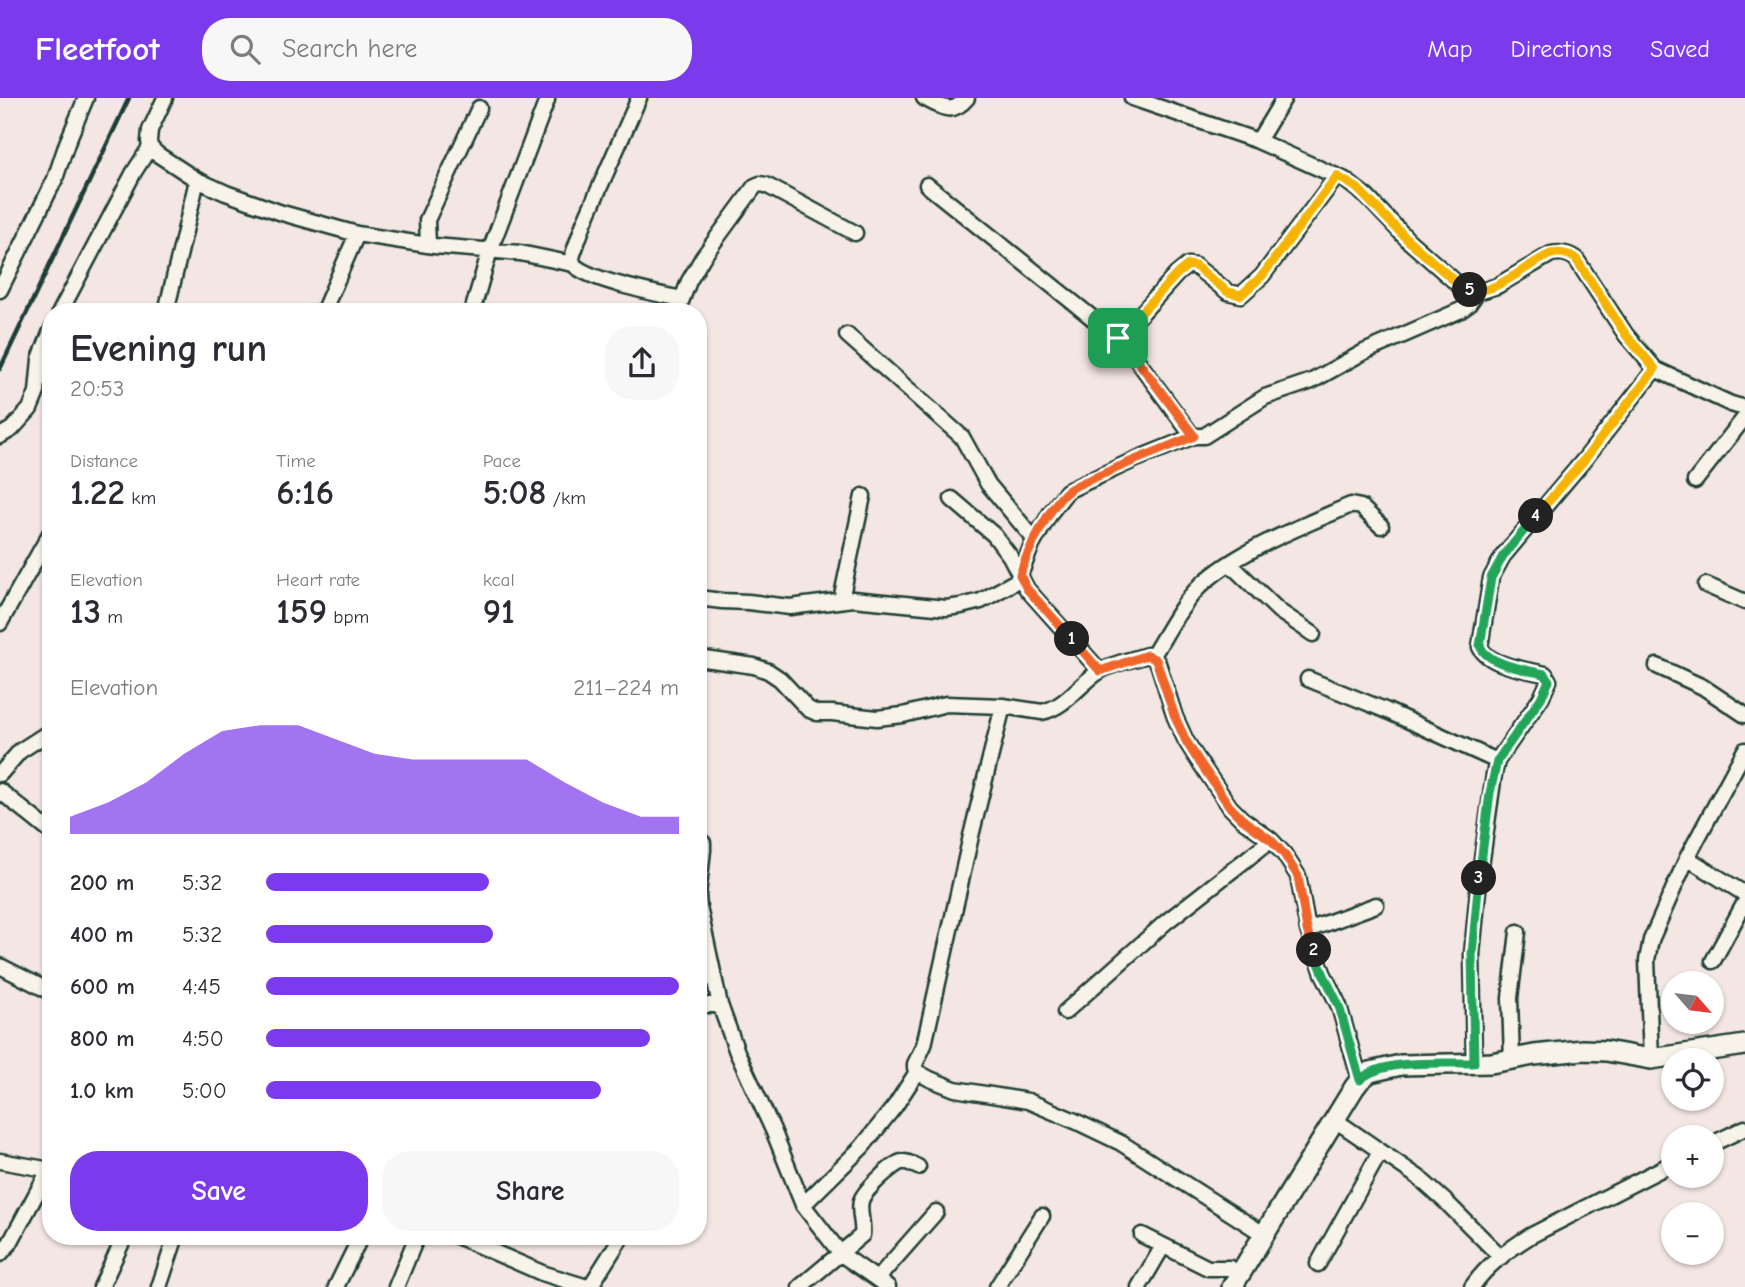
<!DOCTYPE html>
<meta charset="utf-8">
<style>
body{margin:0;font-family:"Comic Neue",sans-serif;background:#f7f7f7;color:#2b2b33;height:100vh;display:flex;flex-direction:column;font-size:26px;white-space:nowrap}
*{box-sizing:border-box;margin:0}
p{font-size:23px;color:#7c7c81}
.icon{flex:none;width:38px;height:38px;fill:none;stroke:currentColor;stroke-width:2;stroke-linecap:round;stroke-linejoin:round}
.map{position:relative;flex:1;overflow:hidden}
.panel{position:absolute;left:42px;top:205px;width:665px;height:942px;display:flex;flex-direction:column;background:#fff;border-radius:28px;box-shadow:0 2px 5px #0004}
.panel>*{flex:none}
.needle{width:46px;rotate:118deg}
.controls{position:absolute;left:1661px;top:873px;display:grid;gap:14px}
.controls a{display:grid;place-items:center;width:63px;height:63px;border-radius:50%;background:#fff;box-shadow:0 2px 5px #0004;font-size:35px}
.pin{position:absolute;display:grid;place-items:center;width:60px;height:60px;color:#fff;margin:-30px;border-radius:14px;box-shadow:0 4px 10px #0006}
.km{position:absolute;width:35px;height:35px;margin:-18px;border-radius:50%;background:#222;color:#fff;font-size:19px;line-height:35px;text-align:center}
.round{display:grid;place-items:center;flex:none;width:74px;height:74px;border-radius:28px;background:#f7f7f7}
.head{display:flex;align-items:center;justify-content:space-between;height:119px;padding:0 28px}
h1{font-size:38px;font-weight:800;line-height:52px}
.figures{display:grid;grid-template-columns:repeat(3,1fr);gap:10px;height:119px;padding:7px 28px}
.figures div{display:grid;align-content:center}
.figures b{font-size:35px;font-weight:800}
.figures small{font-size:19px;font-weight:400}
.figures p{font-size:19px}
.chart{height:196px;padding:14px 28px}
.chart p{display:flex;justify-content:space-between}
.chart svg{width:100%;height:126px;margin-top:7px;fill:#7c3aed;opacity:.7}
.cta{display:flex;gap:14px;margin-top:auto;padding:14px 28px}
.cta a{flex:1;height:80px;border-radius:28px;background:#7c3aed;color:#fff;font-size:28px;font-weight:800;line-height:80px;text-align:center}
.cta a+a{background:#f7f7f7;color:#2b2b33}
ul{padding:0 28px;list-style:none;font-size:23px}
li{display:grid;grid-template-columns:112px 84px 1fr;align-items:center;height:52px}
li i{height:18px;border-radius:9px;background:#7c3aed}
header{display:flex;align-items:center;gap:42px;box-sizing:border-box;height:98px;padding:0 35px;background:#7c3aed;color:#fff}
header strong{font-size:33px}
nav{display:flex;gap:38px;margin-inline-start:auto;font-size:24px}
.search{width:490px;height:63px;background:#f7f7f7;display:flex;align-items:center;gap:18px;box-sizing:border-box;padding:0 24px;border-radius:28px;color:#7c7c81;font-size:26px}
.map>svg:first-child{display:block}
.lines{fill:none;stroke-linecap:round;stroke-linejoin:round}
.street-casing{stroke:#1f3d34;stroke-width:19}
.secondary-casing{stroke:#1f3d34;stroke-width:24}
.street{stroke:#f7f3e8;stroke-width:14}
.secondary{stroke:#f7f3e8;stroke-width:19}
.rail{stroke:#1f3d34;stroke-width:4.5}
.split-1-casing{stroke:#fff;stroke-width:14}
.split-2-casing{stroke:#fff;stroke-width:14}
.split-3-casing{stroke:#fff;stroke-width:14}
.split-4-casing{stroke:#fff;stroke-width:14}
.split-5-casing{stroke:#fff;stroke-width:14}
.split-6-casing{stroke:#fff;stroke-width:14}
.split-1{stroke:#f0652b;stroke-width:9}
.split-2{stroke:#f0652b;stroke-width:9}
.split-3{stroke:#22a559;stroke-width:9}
.split-4{stroke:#22a559;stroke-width:9}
.split-5{stroke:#f5b400;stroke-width:9}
.split-6{stroke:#f5b400;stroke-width:9}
</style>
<header>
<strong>Fleetfoot</strong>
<div class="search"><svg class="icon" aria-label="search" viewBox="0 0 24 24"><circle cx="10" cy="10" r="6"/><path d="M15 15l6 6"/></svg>Search here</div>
<nav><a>Map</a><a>Directions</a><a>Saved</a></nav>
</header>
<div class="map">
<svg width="1745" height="1189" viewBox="0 0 1745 1189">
<rect width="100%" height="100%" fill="#f4e6e3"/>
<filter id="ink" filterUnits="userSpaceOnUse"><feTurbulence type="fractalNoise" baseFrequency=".0143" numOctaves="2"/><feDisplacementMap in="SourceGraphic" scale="14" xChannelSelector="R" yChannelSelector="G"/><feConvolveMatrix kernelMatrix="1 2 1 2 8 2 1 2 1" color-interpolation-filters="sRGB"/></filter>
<g filter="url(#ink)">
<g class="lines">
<!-- street casing -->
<g class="street-casing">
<path id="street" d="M165,0l-15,32 -1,11 1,6 7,7 40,26 29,13 56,20 75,21 77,12 86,7 53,11
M639,0l-55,125 -12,34 1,7c14,16 85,30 109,35
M924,0c17,9 28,18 43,0
M1132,0l126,43 87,39 22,17 42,44 50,44 11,5 11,1 16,-5 54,-32c10,-2 17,-1 25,5l50,76 29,34 76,35 14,4
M1258,43l26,-43
M927,87l194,156 16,19 54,74 5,2h8l61,-39 47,-16 52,-29 97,-42 7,-5 9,-13
M428,147l-1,-25 52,-112
M0,192l55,-111 12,-36 19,-45
M60,214l74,-140 16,-25
M166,214l31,-132
M323,214l34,-78
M472,214l18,-62 57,-150
M677,214l12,-31 14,-24 52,-71 5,-2 6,1 89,48
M847,237l115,102 26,47 47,56
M1118,241l59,-65 11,-9 7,1 33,26 13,3 21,-19 75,-100
M0,338l12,-7 18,-20 7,-17 3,-33 11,-28
M1695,383l50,-64
M952,401l42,36 16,21 17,33 73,82
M1230,466l49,47 34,23
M1706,487l39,17
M698,500l24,3 26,1 42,5 63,-8 93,9 15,-2 20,-5 35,-20 4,-6 11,-28 20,-35 16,-21 67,-31 60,-24
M841,502l22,-104
M0,525l51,-91
M1152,559c15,-24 28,-51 48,-71 38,-36 103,-60 151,-81l10,2 20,19
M698,560l56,8 14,5 12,8 28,30 9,4h15l45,5 26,-3 43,-11 57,2 39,6c24,-5 37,-28 58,-41 13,-8 32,-11 47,-16l5,2 6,6 17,54 11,24 10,16 34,50 12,12 29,21 13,14 14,22 10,54 15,43 16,33 21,74
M1657,568l46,21 42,28
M1308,581l77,31 112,51
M1003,608l-32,130 -47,209 -9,19v4l2,4 13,7 25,10 73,12 47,20 46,22 144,92
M0,676l20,-23 31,-20
M0,693l51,41
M698,741l5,4v7l-5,45 1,12 21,98
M1687,760l58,36
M1308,832l68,-25
M1713,863l32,-59
M0,868l51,26
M698,907h22l17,47 36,78 30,75 38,49 47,33
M1065,914l101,-90 105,-82
M1651,961l-4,-99 4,-20 36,-82 58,-108
M1512,962l-2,-62 8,-66
M1474,965l-2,-109 7,-74 15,-106 3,-13 44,-63 8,-17 -4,-7c-19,-4 -57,-9 -65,-27l11,-69 12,-22 81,-96 71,-91
M1335,1022l83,57 28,25 55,55
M1712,1046l33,-16
M0,1063l51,9
M803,1107l59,-58 33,-41 22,-34
M1142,1137l66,33h22l11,5
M457,1138l85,37 45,14
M0,1156l10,-11 39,-73
M1318,1166l62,-112
M877,1181l59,-67
M101,1189l24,-51
M159,1189l17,-51
M336,1189l25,-51
M396,1189l21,-51
M590,1189l32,-51
M800,1189l62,-52c2,-11 -4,-23 -1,-34 2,-9 32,-38 41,-39 6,-1 11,3 16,5
M997,1189l45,-71
M1139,1189l24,-41
M1472,1189c15,-22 36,-37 58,-51l143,-73"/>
</g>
<!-- secondary casing -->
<g class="secondary-casing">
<path id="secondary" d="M1232,1189l122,-199 6,-8 10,-8 31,-7 90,-2 43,-8 49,-5 23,1 45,8 94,-14"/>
</g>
<!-- street -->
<use href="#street" class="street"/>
<!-- secondary -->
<use href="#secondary" class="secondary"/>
<!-- rail -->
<path class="rail" d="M0,271l129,-271"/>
</g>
</g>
<g class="lines" filter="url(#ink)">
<!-- split-1 casing -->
<g class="split-1-casing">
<path id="split-1" d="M1072,541l-45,-50 -7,-14c6,-21 31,-72 49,-85 10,-7 23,-11 34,-16 30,-14 61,-25 91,-38l-57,-76 -19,-22"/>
</g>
<!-- split-2 casing -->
<g class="split-2-casing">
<path id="split-2" d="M1072,541l28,32 47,-16 9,5 19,57 11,24 10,16 34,50 12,12 29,21 13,14 14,22 9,54 7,20"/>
</g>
<!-- split-3 casing -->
<g class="split-3-casing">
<path id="split-3" d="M1314,852l9,23 16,33 21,74c23,-22 83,-16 114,-17l-2,-109 7,-76"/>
</g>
<!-- split-4 casing -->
<g class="split-4-casing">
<path id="split-4" d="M1479,780l11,-85 7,-32 44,-63 8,-17 -4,-7c-19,-4 -57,-9 -65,-28l11,-68 12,-22 33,-40"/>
</g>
<!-- split-5 casing -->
<g class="split-5-casing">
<path id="split-5" d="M1470,192c25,6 58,-27 81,-36 10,-2 17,-1 25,5l50,76 29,34 -71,91 -48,56"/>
</g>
<!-- split-6 casing -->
<g class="split-6-casing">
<path id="split-6" d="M1118,240l59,-64 11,-9 7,1 33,26 13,3 21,-19 75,-100 20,12 52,53 50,44 11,5"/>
</g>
<!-- split-1 -->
<use href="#split-1" class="split-1"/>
<!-- split-2 -->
<use href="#split-2" class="split-2"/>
<!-- split-3 -->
<use href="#split-3" class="split-3"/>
<!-- split-4 -->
<use href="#split-4" class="split-4"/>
<!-- split-5 -->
<use href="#split-5" class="split-5"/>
<!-- split-6 -->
<use href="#split-6" class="split-6"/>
</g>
</svg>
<div class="controls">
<a><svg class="needle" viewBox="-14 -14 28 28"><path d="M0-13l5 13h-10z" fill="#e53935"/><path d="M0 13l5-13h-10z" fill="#7c7c81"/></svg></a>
<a><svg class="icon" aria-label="locate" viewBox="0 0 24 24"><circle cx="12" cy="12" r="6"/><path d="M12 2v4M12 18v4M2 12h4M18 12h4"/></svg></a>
<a>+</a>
<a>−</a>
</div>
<div class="pin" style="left:1118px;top:240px;background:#1e9e55"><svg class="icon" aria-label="arrive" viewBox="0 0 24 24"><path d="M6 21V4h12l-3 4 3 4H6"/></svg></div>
<b class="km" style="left:1072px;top:541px">1</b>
<b class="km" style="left:1314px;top:852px">2</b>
<b class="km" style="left:1479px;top:780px">3</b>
<b class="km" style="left:1536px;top:418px">4</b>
<b class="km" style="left:1470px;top:192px">5</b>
<section class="panel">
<div class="head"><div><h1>Evening run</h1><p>20:53</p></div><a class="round"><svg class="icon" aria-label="share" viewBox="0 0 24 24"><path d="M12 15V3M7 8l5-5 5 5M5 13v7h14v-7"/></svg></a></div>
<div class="figures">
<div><p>Distance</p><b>1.22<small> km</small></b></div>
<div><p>Time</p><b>6:16</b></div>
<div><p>Pace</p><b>5:08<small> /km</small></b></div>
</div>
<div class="figures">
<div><p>Elevation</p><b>13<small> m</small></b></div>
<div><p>Heart rate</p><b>159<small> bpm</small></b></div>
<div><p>kcal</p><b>91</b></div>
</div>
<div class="chart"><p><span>Elevation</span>211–224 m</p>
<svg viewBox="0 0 160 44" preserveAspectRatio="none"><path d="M0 44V38L10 33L20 26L30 16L40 8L50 6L60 6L70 11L80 16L90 18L100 18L110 18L120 18L130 26L140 33L150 38L160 38V44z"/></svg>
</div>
<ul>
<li><b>200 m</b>5:32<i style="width:54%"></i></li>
<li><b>400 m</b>5:32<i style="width:55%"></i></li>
<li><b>600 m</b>4:45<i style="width:100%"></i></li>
<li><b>800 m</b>4:50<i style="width:93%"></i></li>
<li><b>1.0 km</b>5:00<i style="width:81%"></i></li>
</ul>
<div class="cta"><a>Save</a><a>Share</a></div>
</section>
</div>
